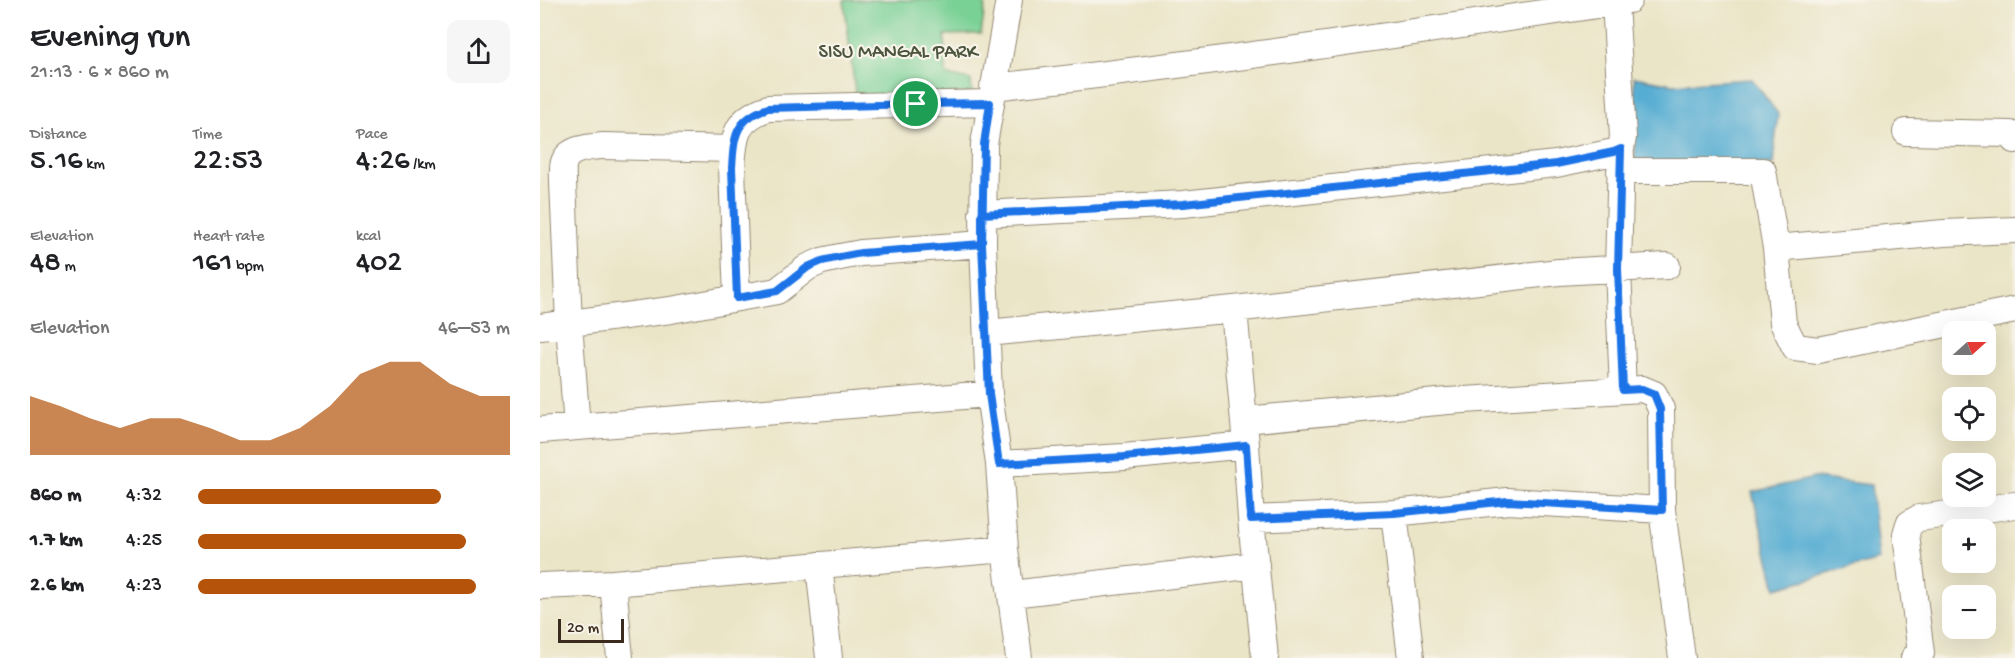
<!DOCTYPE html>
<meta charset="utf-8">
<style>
body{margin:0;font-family:"Gochi Hand",sans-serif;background:#f6f6f6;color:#202124;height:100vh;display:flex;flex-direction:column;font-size:22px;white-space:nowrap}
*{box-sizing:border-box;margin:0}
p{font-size:20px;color:#757577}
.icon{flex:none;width:33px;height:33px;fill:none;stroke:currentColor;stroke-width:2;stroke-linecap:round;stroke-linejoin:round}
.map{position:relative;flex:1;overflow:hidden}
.details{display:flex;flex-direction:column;background:#fff;width:540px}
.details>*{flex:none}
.needle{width:39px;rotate:69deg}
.fabs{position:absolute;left:1402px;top:321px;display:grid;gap:12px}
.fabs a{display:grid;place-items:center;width:54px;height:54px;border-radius:12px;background:#fff;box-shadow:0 6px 24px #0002;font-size:30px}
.scale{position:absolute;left:18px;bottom:15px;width:66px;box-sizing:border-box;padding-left:6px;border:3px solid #3b2a1e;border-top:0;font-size:16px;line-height:21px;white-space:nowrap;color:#3b2a1e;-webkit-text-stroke:4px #f7f3e8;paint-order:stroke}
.pin{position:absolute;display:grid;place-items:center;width:51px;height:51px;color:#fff;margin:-26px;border:3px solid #fff;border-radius:50%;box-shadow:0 2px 6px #0007}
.round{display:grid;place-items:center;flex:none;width:63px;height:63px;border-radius:12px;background:#f6f6f6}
.head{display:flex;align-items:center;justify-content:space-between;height:102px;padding:0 30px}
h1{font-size:33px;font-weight:600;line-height:45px}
.stats{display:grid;grid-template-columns:repeat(3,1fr);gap:9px;height:102px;padding:6px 30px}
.stats div{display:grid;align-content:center}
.stats b{font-size:30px;font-weight:600}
.stats small{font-size:16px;font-weight:400}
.stats p{font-size:16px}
.chart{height:168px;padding:12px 30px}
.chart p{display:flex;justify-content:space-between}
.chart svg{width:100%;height:108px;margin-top:6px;fill:#b45309;opacity:.7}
ul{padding:0 30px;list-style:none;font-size:20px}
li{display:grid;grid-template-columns:96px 72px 1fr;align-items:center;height:45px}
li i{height:15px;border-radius:8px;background:#b45309}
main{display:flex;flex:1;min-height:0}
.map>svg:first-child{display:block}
.green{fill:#7ad196;stroke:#5a7e5a;stroke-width:1.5}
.water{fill:#57add3;stroke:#496c78;stroke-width:1.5}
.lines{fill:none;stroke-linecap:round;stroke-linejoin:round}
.minor-casing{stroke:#938873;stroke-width:28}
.minor{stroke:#fff;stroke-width:26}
.route-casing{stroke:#fff;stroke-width:12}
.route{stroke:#1a73e8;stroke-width:8}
.labels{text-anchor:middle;stroke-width:4.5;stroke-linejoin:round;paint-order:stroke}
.park-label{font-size:20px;fill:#4b543c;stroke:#f7f3e8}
</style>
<main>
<section class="details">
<div class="head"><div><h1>Evening run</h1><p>21:13 · 6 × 860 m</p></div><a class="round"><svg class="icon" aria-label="share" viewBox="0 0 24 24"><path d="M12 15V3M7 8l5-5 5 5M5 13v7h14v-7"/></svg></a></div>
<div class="stats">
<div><p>Distance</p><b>5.16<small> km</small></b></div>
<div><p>Time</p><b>22:53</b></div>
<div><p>Pace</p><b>4:26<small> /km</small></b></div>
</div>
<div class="stats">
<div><p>Elevation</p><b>48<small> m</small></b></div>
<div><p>Heart rate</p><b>161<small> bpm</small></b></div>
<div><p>kcal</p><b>402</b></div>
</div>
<div class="chart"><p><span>Elevation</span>46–53 m</p>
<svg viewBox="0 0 160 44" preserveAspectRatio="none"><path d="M0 44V20L10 24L20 29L30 33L40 29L50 29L60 33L70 38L80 38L90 33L100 24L110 11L120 6L130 6L140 15L150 20L160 20V44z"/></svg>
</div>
<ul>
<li><b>860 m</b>4:32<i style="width:78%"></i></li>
<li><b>1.7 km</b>4:25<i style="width:86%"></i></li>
<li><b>2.6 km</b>4:23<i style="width:89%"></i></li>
</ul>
</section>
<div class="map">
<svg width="1475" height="658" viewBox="0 0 1475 658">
<rect width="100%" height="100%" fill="#f7f3e8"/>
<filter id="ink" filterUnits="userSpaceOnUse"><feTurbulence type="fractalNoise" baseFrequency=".0167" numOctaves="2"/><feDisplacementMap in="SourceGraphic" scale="12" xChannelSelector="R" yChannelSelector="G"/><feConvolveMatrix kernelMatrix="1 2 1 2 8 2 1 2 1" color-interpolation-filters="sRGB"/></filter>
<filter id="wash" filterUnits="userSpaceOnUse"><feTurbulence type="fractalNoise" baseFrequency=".008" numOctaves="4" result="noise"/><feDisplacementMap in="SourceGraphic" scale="24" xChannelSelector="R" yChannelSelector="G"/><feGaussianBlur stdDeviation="1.35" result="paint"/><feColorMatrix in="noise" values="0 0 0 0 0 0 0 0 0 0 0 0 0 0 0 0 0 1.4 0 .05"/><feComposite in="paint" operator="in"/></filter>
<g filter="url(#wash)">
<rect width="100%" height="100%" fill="#ebe5c8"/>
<!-- green -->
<path class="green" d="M304,0h142l-5,34 -36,1 1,40 25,5 1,13 -116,7z"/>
<!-- water -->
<path class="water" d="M1094,77l39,7 79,-5 26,35 -5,50 -138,3z
M1274,478l57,7 8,75 -103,28 -24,-96z"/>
</g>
<g filter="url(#ink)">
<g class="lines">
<!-- minor casing -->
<g class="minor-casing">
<path id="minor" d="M469,0l-25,144 -1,100 6,150 10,70 6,85 14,109
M453,87c213,-23 424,-55 636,-87
M1366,132l104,2 5,6
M1081,155l-3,114 5,121
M1080,171h143l13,77 7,75 12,24 23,3 197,-40
M442,214l201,-10 373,-40 58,-12 7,-3 2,-12 -8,-135
M1236,248l168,-15 71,-3
M197,298l-5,-130c2,-32 3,-49 36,-60l222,-5
M0,327l131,-17 106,-19 31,-24 14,-6 18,-4 21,-4 122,-9
M447,333l247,-24 325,-37 108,-6
M705,420l203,-19 194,-12 12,5 7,15 1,101 20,148
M37,427l-8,-103 -6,-142c0,-6 -1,-15 1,-20 5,-14 27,-15 39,-16l130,3
M0,430l449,-36
M706,445l5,74 143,-6 114,-12 154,9
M459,464l125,-7 122,-12 -12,-136
M854,513l17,145
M711,519l14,139
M279,565l10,93
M73,583l7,75
M0,586l73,-3 392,-34
M472,594l244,-29
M1374,658l7,-5 -15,-119 3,-10 10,-6 96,-13"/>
</g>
<!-- minor -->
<use href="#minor" class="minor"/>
</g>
</g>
<g class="lines" filter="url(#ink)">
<!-- route casing -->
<g class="route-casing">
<path id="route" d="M376,104l74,-1 -6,41 -2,100 7,150 10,70 125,-7 122,-12 5,74 143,-6 114,-12 154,9 -2,-101 -6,-15 -12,-5 -19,1 -5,-121 3,-120 -7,3 -58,12 -373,40 -201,10v30l-121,9 -21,4 -18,4 -14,6 -31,24 -40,7 -5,-130c2,-32 3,-49 36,-60l148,-4"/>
</g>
<!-- route -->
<use href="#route" class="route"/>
</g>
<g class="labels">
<!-- park labels -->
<g class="park-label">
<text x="358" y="57">SISU MANGAL PARK</text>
</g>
</g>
</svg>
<div class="fabs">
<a><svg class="needle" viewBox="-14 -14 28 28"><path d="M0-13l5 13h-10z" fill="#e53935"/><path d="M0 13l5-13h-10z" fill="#757577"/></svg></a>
<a><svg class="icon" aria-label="locate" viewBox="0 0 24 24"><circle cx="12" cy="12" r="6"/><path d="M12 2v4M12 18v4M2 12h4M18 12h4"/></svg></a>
<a><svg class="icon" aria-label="layers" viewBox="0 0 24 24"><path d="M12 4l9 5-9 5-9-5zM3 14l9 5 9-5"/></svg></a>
<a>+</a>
<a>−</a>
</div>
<div class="scale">20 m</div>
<div class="pin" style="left:376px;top:104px;background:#1e9e55"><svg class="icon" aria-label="arrive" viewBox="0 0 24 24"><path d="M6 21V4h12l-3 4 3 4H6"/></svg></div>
</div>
</main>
